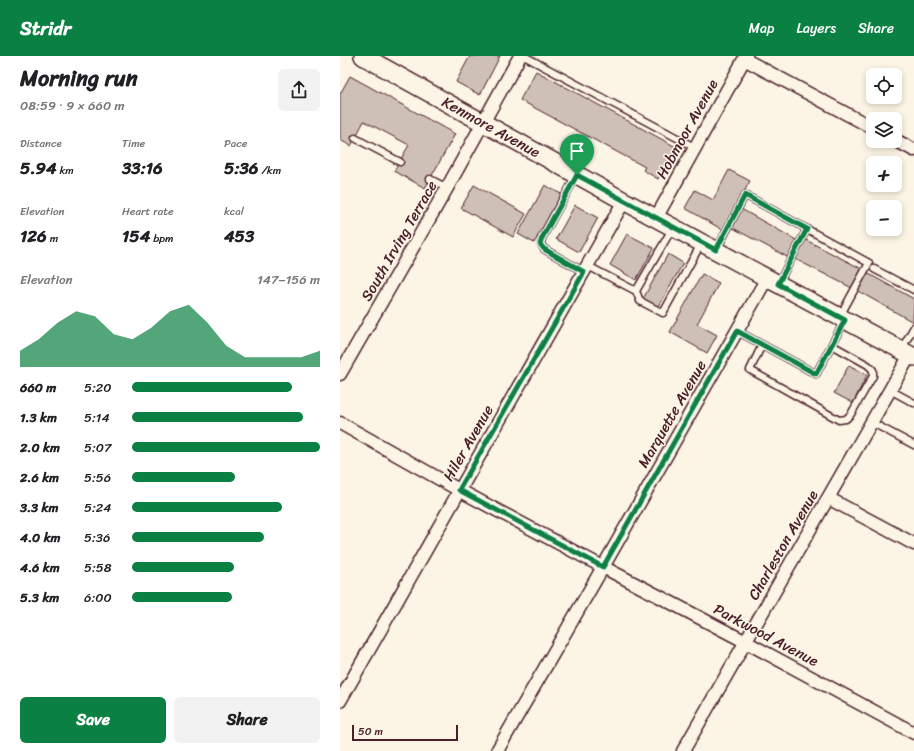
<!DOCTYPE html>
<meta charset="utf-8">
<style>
body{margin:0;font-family:Sriracha,sans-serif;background:#f2f2f2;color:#202124;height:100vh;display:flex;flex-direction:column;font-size:15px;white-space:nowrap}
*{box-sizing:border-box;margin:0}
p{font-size:13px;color:#757577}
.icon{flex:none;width:22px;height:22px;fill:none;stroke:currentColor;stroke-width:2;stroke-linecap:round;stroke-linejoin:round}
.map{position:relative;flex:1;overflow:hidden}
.details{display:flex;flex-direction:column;background:#fff;width:340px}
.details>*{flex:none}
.tools{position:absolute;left:526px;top:12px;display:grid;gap:8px}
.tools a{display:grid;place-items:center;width:36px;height:36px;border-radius:6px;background:#fff;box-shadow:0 2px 6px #0003;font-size:20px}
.scale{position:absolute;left:12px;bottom:10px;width:106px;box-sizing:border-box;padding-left:4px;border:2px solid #4a1f2b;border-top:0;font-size:11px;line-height:14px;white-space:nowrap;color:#4a1f2b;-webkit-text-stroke:3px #fcf5e5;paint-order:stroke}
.pin{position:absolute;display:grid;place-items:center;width:34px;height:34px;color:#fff;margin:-41px -17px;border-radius:50% 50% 50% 0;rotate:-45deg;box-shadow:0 0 4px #0007}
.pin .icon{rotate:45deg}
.round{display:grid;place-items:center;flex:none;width:42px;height:42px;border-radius:6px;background:#f2f2f2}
.headline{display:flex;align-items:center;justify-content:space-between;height:68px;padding:0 20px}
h1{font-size:22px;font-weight:700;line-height:30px}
.stats{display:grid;grid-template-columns:repeat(3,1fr);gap:6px;height:68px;padding:4px 20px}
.stats div{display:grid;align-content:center}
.stats b{font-size:17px;font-weight:700}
.stats small{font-size:11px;font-weight:400}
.stats p{font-size:11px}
.chart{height:112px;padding:8px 20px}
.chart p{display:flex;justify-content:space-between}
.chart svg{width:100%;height:72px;margin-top:4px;fill:#0b8043;opacity:.7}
.action{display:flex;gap:8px;margin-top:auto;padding:8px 20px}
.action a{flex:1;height:46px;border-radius:6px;background:#0b8043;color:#fff;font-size:16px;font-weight:700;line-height:46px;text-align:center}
.action a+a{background:#f2f2f2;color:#202124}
ul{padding:0 20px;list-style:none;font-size:13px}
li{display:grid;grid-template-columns:64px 48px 1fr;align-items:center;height:30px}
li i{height:10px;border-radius:5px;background:#0b8043}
header{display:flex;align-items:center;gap:24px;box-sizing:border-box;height:56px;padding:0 20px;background:#0b8043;color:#fff}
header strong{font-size:19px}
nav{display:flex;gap:22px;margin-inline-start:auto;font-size:14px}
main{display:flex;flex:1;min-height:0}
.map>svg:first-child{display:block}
.building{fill:#cfc0b7;stroke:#4a1f2b}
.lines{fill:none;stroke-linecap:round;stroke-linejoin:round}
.service-casing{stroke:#4a1f2b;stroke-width:9}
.minor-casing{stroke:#4a1f2b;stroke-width:15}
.secondary-casing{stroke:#4a1f2b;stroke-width:20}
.service{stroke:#fcf5e5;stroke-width:6}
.minor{stroke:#fcf5e5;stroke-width:12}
.secondary{stroke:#fcf5e5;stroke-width:17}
.route-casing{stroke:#fff;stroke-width:8}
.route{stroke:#0b8043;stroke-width:5}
.labels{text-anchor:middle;stroke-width:3;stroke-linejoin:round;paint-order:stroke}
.street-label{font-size:15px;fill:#4a1f2b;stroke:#fcf5e5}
</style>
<header>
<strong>Stridr</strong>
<nav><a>Map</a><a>Layers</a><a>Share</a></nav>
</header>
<main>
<section class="details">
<div class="headline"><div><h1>Morning run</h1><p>08:59 · 9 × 660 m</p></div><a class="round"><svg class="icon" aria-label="share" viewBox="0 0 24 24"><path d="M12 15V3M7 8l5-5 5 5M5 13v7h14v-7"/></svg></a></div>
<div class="stats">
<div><p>Distance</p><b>5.94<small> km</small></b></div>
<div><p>Time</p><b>33:16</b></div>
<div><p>Pace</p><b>5:36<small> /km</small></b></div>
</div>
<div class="stats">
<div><p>Elevation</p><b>126<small> m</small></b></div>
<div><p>Heart rate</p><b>154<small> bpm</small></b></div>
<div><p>kcal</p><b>453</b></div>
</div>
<div class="chart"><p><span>Elevation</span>147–156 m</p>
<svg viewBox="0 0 160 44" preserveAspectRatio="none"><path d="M0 44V34L10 27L20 17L30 10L40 13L50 24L60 27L70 20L80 10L90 6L100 17L110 31L120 38L130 38L140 38L150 38L160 34V44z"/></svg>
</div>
<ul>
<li><b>660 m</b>5:20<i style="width:85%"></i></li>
<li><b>1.3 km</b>5:14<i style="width:91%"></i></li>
<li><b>2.0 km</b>5:07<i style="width:100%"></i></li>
<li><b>2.6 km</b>5:56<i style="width:55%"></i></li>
<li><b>3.3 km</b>5:24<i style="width:80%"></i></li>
<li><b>4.0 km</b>5:36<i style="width:70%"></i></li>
<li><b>4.6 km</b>5:58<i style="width:54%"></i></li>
<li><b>5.3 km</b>6:00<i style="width:53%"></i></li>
</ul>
<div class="action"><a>Save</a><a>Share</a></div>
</section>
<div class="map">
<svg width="574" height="695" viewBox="0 0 574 695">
<rect width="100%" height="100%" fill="#fcf5e5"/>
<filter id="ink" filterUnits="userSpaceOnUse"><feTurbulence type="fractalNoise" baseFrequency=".025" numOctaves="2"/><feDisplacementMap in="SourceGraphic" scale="8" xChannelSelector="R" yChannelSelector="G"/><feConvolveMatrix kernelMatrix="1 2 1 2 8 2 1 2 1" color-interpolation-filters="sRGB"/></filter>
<g filter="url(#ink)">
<!-- building -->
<path class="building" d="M130,0h30l-20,39 -24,-13z
M196,15l140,76 -18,32 -15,-9 2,-3 -125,-67z
M10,20l105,58 -30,54 -31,-17 15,-26 -45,-24 -13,25 -11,-6v-46z
M389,114l21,11 -27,49 -38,-22 10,-18 18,10z
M134,129l52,29 -13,23 -52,-29z
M205,129l16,9 -27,49 -16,-9z
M235,149l23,13 -19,34 -23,-13z
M401,153l57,32 -9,17 -58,-31z
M287,178l27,14 -18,32 -26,-15z
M464,183l58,30 -10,19 -57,-29z
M328,198l15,9 -25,45 -15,-9z
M527,217l47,26 -1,23 -55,-31z
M362,218l17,9 -22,41 20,11 -10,18 -37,-21z
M509,309l18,10 -14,28 -19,-10z"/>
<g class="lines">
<!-- service casing -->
<g class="service-casing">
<path id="service" d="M184,0l172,92
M15,82l45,24
M236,120l-34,62 -1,6 3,5 40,23
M90,123l17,9
M332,173l-36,62 4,10 23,12 38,-69
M377,193l28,-54 124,68 -29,53
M248,210l48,25
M534,213l40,21
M439,226l28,-53
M397,275l79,43 29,-54
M422,289l-12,25 89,50 7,-1 5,-5 22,-38v-6l-5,-5 -36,-20
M561,294l13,-23
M550,334l24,13
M531,366l43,23"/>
</g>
<!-- minor casing -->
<g class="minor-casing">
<path id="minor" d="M404,3l129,69
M555,84l19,10
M316,162l90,-162
M0,318l107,-186 73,-132
M0,367l119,67 144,77 164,-289
M488,442l86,46
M0,645c94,-167 190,-333 284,-500
M157,695l106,-184 143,75 168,91
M343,695l227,-396"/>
</g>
<!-- secondary casing -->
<g class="secondary-casing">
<path id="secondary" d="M23,0l261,145 290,156"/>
</g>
<!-- service -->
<use href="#service" class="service"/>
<!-- minor -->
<use href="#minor" class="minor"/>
<!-- secondary -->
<use href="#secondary" class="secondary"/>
</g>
</g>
<g class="lines" filter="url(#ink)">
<!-- route casing -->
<g class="route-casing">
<path id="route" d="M237,119l139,75 29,-55 62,34 -29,55 67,36 -29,54 -79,-43 -134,236 -144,-77 125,-218 -40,-23 -4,-5 2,-6z"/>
</g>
<!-- route -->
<use href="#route" class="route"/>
</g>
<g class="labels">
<!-- street labels -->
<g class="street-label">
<text transform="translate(151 71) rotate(29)" y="5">Kenmore Avenue</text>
<text transform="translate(347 73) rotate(-61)" y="5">Hobmoor Avenue</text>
<text transform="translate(59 185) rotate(-60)" y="5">South Irving Terrace</text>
<text transform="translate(332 358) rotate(-60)" y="5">Marquette Avenue</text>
<text transform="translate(128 387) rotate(-60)" y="5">Hiler Avenue</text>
<text transform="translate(443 489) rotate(-60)" y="5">Charleston Avenue</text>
<text transform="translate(426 579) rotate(28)" y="5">Parkwood Avenue</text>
</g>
</g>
</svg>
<div class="tools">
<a><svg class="icon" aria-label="locate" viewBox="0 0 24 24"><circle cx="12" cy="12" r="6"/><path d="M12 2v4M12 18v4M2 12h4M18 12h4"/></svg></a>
<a><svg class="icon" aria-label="layers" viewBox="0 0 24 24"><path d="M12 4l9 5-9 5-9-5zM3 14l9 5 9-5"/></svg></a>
<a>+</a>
<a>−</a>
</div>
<div class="scale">50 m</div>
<div class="pin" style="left:237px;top:119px;background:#1e9e55"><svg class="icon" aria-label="arrive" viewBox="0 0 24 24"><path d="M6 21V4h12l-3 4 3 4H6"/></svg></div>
</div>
</main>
